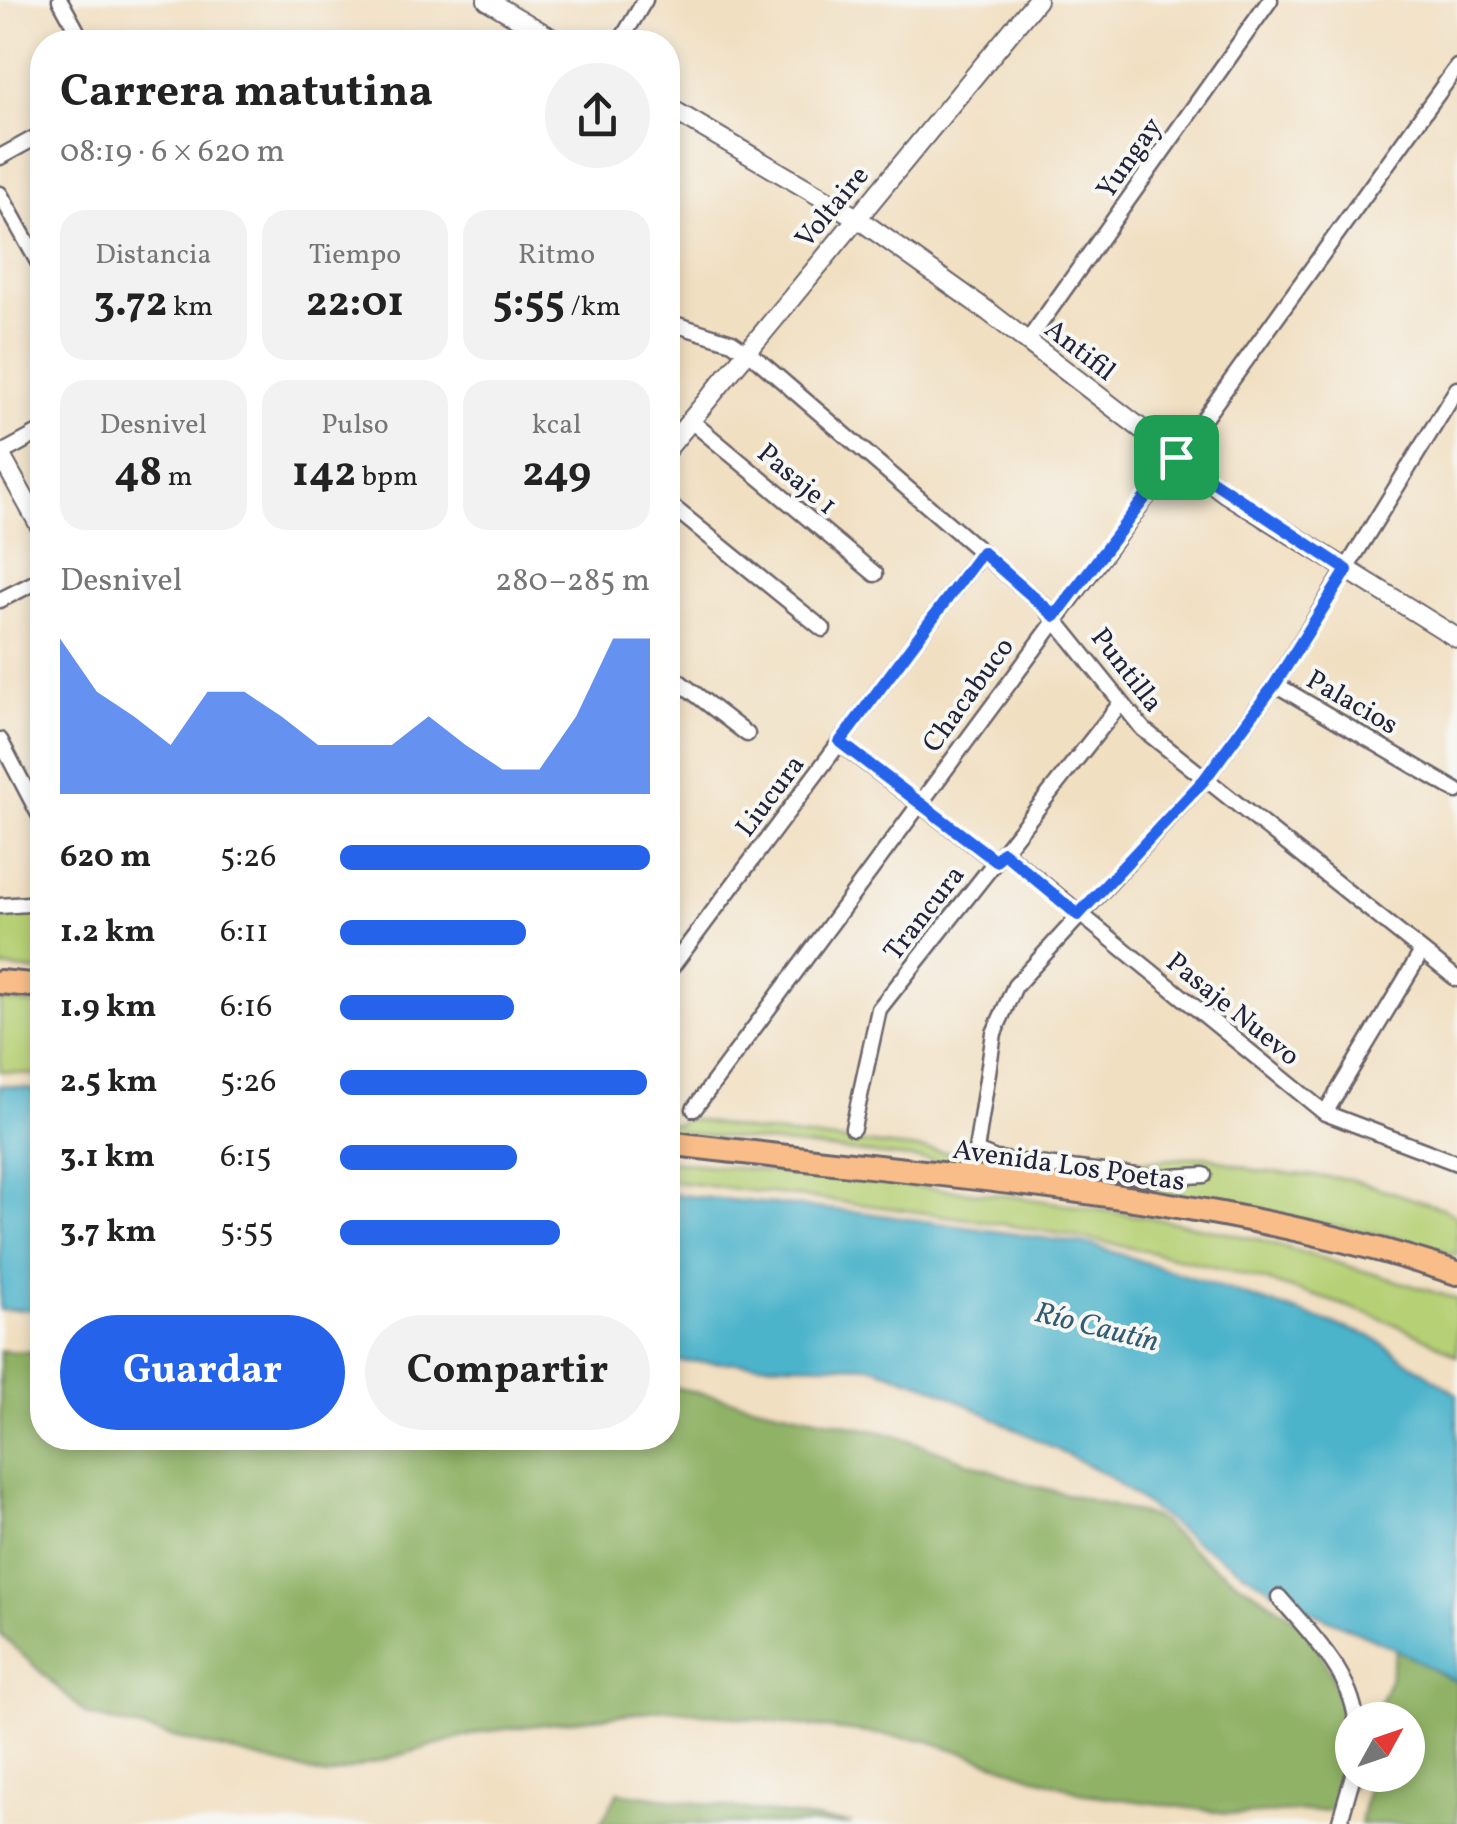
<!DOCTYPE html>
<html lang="es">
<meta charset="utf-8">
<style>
body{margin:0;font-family:Vollkorn,serif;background:#f2f2f2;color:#222;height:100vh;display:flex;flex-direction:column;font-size:38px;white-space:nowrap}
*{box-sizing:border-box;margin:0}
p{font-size:32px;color:#767676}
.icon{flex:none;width:55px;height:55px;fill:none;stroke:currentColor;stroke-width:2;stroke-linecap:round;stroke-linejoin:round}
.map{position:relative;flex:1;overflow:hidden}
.panel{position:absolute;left:30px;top:30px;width:650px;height:1420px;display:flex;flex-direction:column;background:#fff;border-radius:40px;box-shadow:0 5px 15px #0003}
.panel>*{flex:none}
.needle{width:65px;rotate:50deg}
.buttons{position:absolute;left:1335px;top:1702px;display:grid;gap:20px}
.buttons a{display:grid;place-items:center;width:90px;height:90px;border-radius:50%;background:#fff;box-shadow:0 5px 15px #0003;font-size:50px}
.pin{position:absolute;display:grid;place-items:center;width:85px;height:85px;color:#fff;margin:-42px;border-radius:20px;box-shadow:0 5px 15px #0006}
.round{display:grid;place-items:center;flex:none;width:105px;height:105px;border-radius:52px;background:#f2f2f2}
.head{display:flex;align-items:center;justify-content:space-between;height:170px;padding:0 30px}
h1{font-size:45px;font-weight:700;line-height:75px}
.figures{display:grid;grid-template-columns:repeat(3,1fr);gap:15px;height:170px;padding:10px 30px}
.figures div{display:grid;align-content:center;border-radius:25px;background:#f2f2f2;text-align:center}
.figures b{font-size:42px;font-weight:700}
.figures small{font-size:28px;font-weight:400}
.figures p{font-size:28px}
.chart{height:280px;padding:20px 30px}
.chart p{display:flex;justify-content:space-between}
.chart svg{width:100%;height:180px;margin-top:10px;fill:#2563eb;opacity:.7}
.primary-button{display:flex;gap:20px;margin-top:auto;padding:20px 30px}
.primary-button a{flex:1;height:115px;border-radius:60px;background:#2563eb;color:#fff;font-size:40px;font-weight:700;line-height:115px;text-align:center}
.primary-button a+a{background:#f2f2f2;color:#222}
ul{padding:0 30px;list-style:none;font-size:32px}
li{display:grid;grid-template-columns:160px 120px 1fr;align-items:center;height:75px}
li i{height:25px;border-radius:12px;background:#2563eb}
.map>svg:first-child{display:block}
.green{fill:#b6d075;stroke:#6c7958;stroke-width:2.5}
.forest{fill:#90b266;stroke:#596a50;stroke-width:2.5}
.water{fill:#4bb3ca;stroke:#366a82;stroke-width:2.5}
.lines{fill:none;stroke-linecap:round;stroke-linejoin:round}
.minor-casing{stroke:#6a646a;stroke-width:19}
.tertiary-casing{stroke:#6a646a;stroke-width:22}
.primary-casing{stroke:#6a646a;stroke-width:28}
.minor{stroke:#fff;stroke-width:14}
.tertiary{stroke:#fff;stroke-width:18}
.primary{stroke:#f8bd89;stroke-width:22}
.route-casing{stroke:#fff;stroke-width:20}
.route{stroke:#2563eb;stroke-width:12}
.labels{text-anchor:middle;stroke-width:8;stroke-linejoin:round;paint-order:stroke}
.street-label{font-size:28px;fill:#22223b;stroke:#f6f6f2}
.water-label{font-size:30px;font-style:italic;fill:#325c74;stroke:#f6f6f2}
</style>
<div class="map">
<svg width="1457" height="1824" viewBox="0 0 1457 1824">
<rect width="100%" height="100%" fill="#f6f6f2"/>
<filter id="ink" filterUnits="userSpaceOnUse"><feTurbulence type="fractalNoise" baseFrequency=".01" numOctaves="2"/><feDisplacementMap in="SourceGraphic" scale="20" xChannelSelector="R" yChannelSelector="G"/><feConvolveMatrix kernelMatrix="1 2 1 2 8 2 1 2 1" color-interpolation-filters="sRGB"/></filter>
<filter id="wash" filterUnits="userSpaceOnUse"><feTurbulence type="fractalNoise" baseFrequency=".0048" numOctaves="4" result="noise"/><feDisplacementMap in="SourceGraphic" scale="40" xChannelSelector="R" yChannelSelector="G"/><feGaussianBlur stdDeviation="2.25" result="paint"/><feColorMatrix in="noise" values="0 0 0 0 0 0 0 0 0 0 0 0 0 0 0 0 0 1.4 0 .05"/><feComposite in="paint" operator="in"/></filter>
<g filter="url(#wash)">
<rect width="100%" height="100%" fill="#f1dfc1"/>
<!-- green -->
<path class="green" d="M42,911v61l-42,-5v-54z
M0,1000l42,5v71l-42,-5z
M686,1118l66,13 232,25 1,-9 155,15 66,-6 51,15 93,8 95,30 12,8v39l-46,-15 -321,-63 -422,-47v-8l10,2z
M668,1161l350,36 146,23 97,20 196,59v57c-56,-35 -127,-56 -191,-75 -195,-56 -397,-76 -598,-100z"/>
<!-- forest -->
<path class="forest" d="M0,1351l42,1v86h626v-52l227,49 133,49 126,33 52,44 102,65 39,84 5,65 7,1 -28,34 -90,5 -156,-21 -159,-54 -259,-31 -185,23 -156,44 -239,-61 -87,-81z
M1396,1649l61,34v141h-97l10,-49h38v-55h-35l17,-41z
M618,1792l234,32h-252z"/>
<!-- water -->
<path class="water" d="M0,1085l42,5v219l-42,1z
M668,1194l199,19 225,32 278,91 87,58v289l-61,-34 -97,-43 -105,-65 -87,-66 -177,-89 -60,-20 -202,-5z"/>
</g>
<g filter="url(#ink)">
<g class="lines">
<!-- minor casing -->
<g class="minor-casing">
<path id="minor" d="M60,0l23,42
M620,42l25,-42
M0,157l42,-23
M0,194l42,75
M668,322l64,20 26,18 286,246 99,123 314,250
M1027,342l243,-342
M690,420l185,154
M0,454l42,-23
M668,503l155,126
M0,600l42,-21
M668,673l79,61
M1275,684l182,107
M0,740l42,80
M840,743l155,118
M1003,851l322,262 132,50
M0,906l42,-3
M668,972l314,-420
M694,1109l470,-635 293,-407
M1325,1113l96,-160
M853,1128l26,-119 241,-305
M1204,1175l-51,3 -157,-19 -20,-8 18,-118 21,-47 189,-206 71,-96 182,-295
M1279,1597c30,35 72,76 77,123
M1339,1824l14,-49"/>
</g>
<!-- tertiary casing -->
<g class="tertiary-casing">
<path id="tertiary" d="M487,0l71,42
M668,107l189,111 132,94 236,181 232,145
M668,448l369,-448
M0,454l42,76"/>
</g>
<!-- primary casing -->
<g class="primary-casing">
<path id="primary" d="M0,982l42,4
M668,1143c260,33 538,47 789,130"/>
</g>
<!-- minor -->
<use href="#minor" class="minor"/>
<!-- tertiary -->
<use href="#tertiary" class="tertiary"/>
<!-- primary -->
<use href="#primary" class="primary"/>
</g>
</g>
<g class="lines" filter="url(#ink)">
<!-- route casing -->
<g class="route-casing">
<path id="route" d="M1176,457l171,113 -72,114 -71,96 -126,135 -75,-63 -7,9 -156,-119 142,-190 73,64z"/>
</g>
<!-- route -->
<use href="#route" class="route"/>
</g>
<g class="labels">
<!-- street labels -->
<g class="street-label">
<text transform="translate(1128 157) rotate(-55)" y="10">Yungay</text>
<text transform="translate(831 206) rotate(-50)" y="10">Voltaire</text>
<text transform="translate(1081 349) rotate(38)" y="10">Antifil</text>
<text transform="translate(798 478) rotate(40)" y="10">Pasaje 1</text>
<text transform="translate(1128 669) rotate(52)" y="10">Puntilla</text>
<text transform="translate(967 694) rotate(-54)" y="10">Chacabuco</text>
<text transform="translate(1353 701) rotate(30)" y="10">Palacios</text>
<text transform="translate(769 795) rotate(-53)" y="10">Liucura</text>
<text transform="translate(923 912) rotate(-52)" y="10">Trancura</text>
<text transform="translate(1234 1008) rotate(39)" y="10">Pasaje Nuevo</text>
<text transform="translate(1069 1164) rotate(8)" y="10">Avenida Los Poetas</text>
</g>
<!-- water labels -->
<g class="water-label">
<text transform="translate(1097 1326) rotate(14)" y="10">Río Cautín</text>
</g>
</g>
</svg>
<div class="buttons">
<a><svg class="needle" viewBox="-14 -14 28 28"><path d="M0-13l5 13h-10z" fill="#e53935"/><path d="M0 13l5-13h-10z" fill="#767676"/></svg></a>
</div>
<div class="pin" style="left:1176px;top:457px;background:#1e9e55"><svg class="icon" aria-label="arrive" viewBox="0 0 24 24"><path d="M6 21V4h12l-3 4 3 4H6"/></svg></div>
<section class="panel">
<div class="head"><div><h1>Carrera matutina</h1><p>08:19 · 6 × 620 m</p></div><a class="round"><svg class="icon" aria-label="share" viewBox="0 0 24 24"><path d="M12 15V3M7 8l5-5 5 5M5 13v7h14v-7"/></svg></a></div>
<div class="figures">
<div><p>Distancia</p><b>3.72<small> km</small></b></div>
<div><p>Tiempo</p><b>22:01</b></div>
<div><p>Ritmo</p><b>5:55<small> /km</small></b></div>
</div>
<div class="figures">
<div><p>Desnivel</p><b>48<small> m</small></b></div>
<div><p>Pulso</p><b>142<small> bpm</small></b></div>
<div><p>kcal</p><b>249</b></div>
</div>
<div class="chart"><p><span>Desnivel</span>280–285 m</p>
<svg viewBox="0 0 160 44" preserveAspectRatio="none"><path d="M0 44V6L10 19L20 25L30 32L40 19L50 19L60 25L70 32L80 32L90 32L100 25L110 32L120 38L130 38L140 25L150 6L160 6V44z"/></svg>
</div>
<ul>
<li><b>620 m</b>5:26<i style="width:100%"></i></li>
<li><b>1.2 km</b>6:11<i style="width:60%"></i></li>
<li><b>1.9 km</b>6:16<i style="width:56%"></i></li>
<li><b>2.5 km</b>5:26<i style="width:99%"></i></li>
<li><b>3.1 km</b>6:15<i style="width:57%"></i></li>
<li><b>3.7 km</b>5:55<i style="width:71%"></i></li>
</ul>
<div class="primary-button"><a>Guardar</a><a>Compartir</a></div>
</section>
</div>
